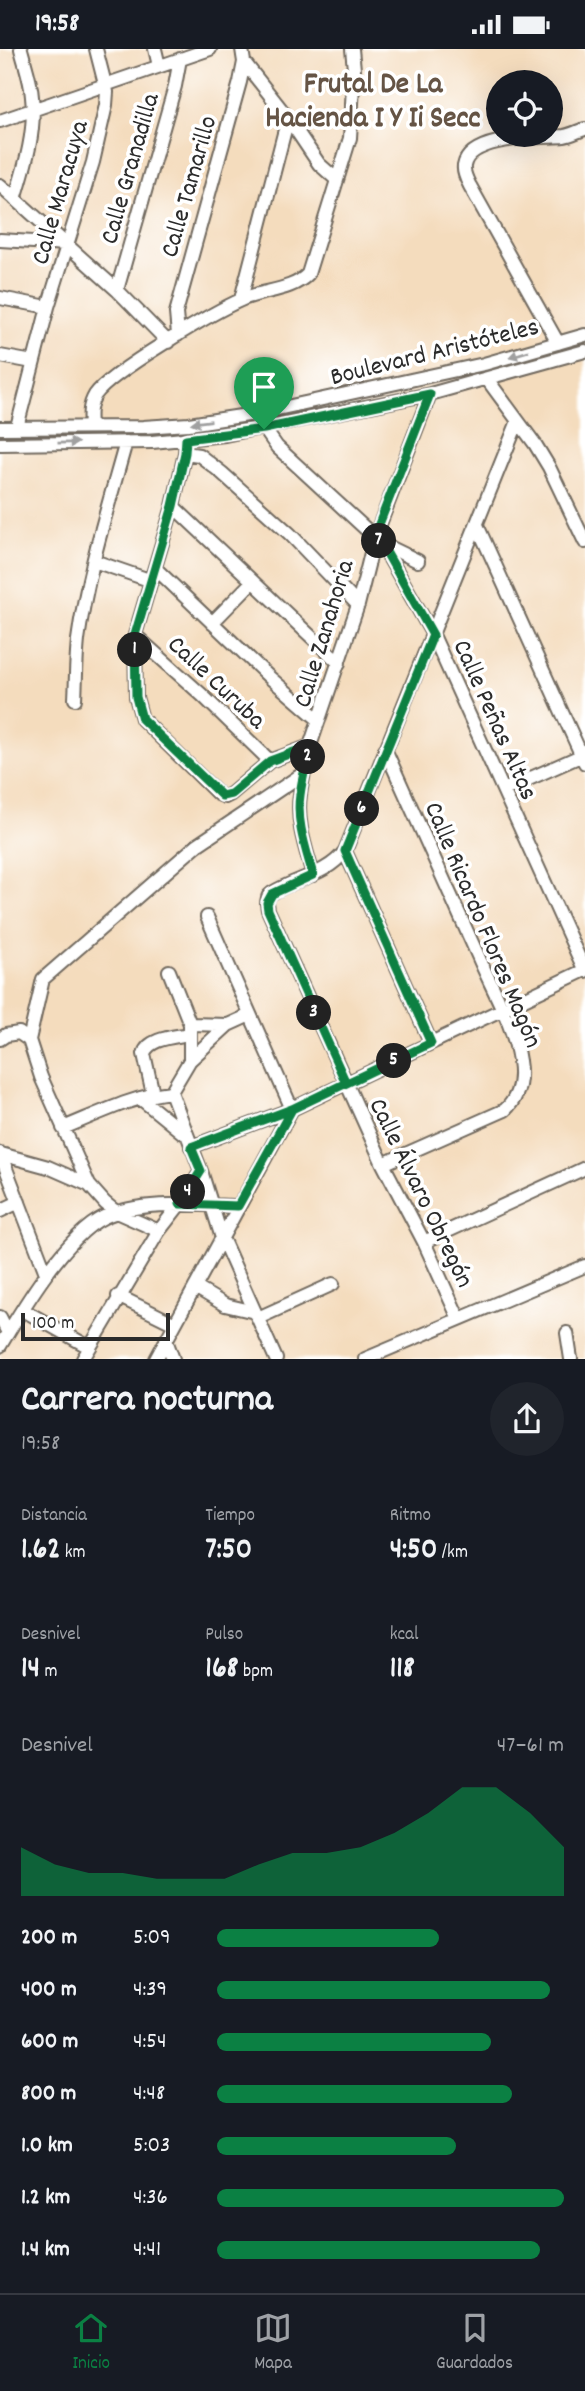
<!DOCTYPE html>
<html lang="es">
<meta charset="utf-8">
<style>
body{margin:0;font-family:Dekko,sans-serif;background:#20242c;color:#f1f3f6;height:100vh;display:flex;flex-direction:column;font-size:26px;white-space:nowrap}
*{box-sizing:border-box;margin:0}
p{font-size:23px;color:#9ea1a6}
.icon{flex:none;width:38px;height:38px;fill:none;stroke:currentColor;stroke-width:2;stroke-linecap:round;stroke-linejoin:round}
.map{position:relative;height:1310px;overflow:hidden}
.sheet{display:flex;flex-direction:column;background:#171b24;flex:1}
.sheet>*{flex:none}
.buttons{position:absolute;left:486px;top:21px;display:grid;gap:14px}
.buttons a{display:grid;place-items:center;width:77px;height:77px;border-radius:50%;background:#171b24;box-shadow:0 7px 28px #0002;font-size:35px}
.scale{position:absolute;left:21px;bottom:18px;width:149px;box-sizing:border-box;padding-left:7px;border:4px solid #2b2b2b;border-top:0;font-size:19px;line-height:24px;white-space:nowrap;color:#2b2b2b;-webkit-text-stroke:5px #fff;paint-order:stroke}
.pin{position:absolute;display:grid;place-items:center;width:60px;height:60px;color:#fff;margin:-72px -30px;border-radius:50% 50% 50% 0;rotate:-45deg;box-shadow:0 0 7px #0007}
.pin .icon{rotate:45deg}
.km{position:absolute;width:35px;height:35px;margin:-18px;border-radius:50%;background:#222;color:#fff;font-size:19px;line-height:35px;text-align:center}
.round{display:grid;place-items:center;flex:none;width:74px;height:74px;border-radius:37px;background:#20242c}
.overview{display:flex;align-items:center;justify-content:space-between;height:119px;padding:0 21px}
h1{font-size:38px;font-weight:700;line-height:52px}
.stats{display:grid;grid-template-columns:repeat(3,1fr);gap:10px;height:119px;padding:7px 21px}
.stats div{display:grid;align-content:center}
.stats b{font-size:30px;font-weight:700}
.stats small{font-size:19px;font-weight:400}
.stats p{font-size:19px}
.chart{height:196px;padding:14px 21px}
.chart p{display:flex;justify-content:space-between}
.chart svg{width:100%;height:126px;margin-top:7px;fill:#0b8043;opacity:.7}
ul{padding:0 21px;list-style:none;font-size:23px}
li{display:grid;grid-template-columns:112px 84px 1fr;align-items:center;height:52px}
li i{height:18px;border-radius:9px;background:#0b8043}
.status{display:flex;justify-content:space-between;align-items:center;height:49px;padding:0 35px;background:#171b24;direction:ltr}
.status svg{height:19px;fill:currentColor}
.menu{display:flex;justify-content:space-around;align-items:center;height:98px;border-top:2px solid #363941;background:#171b24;font-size:19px;color:#9ea1a6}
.menu a{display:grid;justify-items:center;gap:4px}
.menu .current{color:#0b8043}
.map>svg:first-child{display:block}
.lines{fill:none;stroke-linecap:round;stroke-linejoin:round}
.minor-casing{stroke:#71695e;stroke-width:16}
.minor{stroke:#fff;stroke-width:12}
.oneway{fill:#a0a0a0}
.route-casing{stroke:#fff;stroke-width:14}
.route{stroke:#0b8043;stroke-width:9}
.labels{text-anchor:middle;stroke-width:7;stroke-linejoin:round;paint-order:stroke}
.street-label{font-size:26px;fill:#2b2b2b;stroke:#fff}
.quarter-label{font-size:30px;font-weight:bold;fill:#655445;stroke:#fff}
</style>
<div class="status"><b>19:58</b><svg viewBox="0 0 49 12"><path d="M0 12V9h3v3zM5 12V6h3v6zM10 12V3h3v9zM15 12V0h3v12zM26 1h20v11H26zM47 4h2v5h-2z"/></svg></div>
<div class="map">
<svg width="585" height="1310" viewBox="0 0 585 1310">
<rect width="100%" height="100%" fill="#fff"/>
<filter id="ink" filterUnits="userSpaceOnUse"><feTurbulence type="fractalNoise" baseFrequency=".0143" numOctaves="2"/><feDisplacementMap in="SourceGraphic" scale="14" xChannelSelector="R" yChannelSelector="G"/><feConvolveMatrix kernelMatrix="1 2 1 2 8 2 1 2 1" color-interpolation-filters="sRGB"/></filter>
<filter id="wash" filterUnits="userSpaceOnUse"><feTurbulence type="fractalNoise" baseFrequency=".00686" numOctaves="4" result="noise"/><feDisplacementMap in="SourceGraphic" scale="28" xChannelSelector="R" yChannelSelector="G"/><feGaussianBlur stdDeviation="1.57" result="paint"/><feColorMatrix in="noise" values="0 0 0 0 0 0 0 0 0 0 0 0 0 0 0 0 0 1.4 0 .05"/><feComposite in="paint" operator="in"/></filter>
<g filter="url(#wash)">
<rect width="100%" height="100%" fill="#f4dcbd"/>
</g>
<g filter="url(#ink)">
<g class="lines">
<!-- minor casing -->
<g class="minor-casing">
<path id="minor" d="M155,0l4,17
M244,13l44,56 31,46 18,16
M0,72l210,-72
M0,136l117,105 51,52
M15,150c10,-33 21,-67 17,-102 -1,-16 -7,-32 -11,-48
M0,191l67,4
M117,241l58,-204 5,-27
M0,249l48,9
M241,250l47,-181
M178,286l-2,-22 64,-231 4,-20 -2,-13
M558,294l-88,-157c-3,-6 -7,-13 -6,-20 5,-31 78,-28 100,-30 7,-1 14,-5 21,-7
M0,307l33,6
M487,330l48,65 14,23 36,75
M254,365l23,33 104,96 52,92 152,336
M90,377c-1,-12 -1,-21 5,-31 16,-23 120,-84 148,-96 21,-9 49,-8 65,-25l42,-136 4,-69 -2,-20
M17,378l31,-120 45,-145 13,-57 1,-13 -11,-43
M0,379l143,-1 46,-3 65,-10 230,-50 101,-29
M186,390l-1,14 -12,53 -38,129 1,62 6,22 76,75 7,3 6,-3 39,-33 40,-15 48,-141 17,-68 55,-143
M0,395l152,-2 73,-7 205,-41 155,-43
M185,404l14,2 23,18 68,61 68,71
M173,457l166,157
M477,476l108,238
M381,494l37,18
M94,512l58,20
M156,520l112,107 51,44
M212,574l40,-41
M135,586l67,60 68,66
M75,650c1,-19 1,-39 3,-59 9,-67 30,-133 48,-198
M310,697c-3,16 -8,32 -10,49 -4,27 6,54 13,80
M504,741l81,-36
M345,802l86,192
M169,922l21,53v36l-19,32 30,79 21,67 54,121
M190,975l38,1
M0,990l6,-4 13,-2 10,7
M190,1011l38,-35 22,-10
M153,1045l-9,-40c4,-16 31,-17 45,-20
M140,1049l43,35
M63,1079c35,-14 70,-32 108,-36
M191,1098l101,-38 293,-139
M0,1104l46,120
M1,1105l47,13 41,18
M383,1115l122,-54c14,-13 17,-31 14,-49 -5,-36 -27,-72 -41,-105 -31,-69 -62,-138 -93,-207
M0,1162l19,-9
M159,1182l-43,-19 -11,-9 -16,-18 -48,-108 -12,-37 14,-61 154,-134 107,-72
M424,1193l161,-74
M195,1238l30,18 30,7
M118,1247l57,28
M23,1261l66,37
M0,1268l8,16
M258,1269l75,-34
M459,1270l-35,-77 -41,-78 -115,-254 -1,-7c1,-6 0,-6 5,-10 24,-15 55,-18 73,-42l173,-430
M567,1284l4,26
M166,1291l7,19
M0,1297c22,-37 66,-111 104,-129 36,-17 95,-12 134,-11
M83,1310l76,-128 21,-27 21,-33
M156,1310l136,-250 -85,-192
M365,1310l220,-93"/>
</g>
<!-- minor -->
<use href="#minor" class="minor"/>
</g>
<!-- one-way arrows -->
<defs><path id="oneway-solid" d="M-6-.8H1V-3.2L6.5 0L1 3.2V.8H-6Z" transform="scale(1.75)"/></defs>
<g class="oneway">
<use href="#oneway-solid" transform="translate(519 305) rotate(163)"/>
<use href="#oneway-solid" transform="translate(201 373) rotate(173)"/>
<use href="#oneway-solid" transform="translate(68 394) rotate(-1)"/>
</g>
</g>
<g class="lines" filter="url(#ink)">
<!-- route casing -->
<g class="route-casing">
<path id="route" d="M264,380l-78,10 -1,14 -12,53 -38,129 1,62 6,22 80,77 9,-2 39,-33 40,-15c-3,16 -8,32 -10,49 -4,27 6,54 13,80l-41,19 -5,9 1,7 78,173 -54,26 -101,38 10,24 -21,33 58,2 54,-97 139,-66 -86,-192 88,-216 -52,-92 -7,-6 56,-143 -166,35"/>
</g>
<!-- route -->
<use href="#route" class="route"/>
</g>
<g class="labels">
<!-- street labels -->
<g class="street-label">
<text transform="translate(128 119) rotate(-74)" y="9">Calle Granadilla</text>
<text transform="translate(187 137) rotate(-74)" y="9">Calle Tamarillo</text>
<text transform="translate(58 143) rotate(-74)" y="9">Calle Maracuya</text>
<text transform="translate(434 301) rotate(-14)" y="9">Boulevard Aristóteles</text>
<text transform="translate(322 584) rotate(-73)" y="9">Calle Zanahoria</text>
<text transform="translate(218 632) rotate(43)" y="9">Calle Curuba</text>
<text transform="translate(497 670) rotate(66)" y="9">Calle Peñas Altas</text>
<text transform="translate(485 875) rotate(67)" y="9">Calle Ricardo Flores Magón</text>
<text transform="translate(423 1143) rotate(64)" y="9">Calle Álvaro Obregón</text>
</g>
<!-- quarter labels -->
<g class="quarter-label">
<text x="373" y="43">Frutal De La<tspan x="373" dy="34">Hacienda I Y Ii Secc</tspan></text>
</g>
</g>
</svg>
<div class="buttons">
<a><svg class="icon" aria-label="locate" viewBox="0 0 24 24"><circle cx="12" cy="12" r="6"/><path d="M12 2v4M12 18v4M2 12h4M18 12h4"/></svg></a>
</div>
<div class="scale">100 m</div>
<div class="pin" style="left:264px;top:380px;background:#1e9e55"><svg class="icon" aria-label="arrive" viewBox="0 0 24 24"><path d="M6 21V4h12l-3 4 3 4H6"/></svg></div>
<b class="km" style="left:135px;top:601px">1</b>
<b class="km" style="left:308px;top:708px">2</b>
<b class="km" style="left:314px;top:964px">3</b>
<b class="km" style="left:188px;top:1143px">4</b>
<b class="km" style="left:394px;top:1012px">5</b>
<b class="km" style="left:362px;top:760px">6</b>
<b class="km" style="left:379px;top:492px">7</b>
</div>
<section class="sheet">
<div class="overview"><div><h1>Carrera nocturna</h1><p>19:58</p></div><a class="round"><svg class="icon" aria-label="share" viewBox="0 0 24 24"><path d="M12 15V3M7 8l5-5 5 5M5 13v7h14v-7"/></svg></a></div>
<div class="stats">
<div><p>Distancia</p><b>1.62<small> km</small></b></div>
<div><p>Tiempo</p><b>7:50</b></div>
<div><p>Ritmo</p><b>4:50<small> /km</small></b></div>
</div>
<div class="stats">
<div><p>Desnivel</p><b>14<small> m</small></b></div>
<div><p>Pulso</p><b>168<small> bpm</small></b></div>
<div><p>kcal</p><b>118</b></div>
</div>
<div class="chart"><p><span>Desnivel</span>47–61 m</p>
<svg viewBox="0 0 160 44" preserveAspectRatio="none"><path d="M0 44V27L10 33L20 36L30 36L40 38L50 38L60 38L70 33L80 29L90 29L100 27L110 22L120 15L130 6L140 6L150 15L160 27V44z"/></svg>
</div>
<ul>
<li><b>200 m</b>5:09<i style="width:64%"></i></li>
<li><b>400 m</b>4:39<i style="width:96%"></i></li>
<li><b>600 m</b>4:54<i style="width:79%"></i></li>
<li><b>800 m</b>4:48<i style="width:85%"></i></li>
<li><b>1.0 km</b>5:03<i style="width:69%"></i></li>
<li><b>1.2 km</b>4:36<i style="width:100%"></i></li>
<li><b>1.4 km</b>4:41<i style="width:93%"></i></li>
</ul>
</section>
<nav class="menu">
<a class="current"><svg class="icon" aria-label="home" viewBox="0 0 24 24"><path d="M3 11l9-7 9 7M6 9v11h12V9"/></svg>Inicio</a>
<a><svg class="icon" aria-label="map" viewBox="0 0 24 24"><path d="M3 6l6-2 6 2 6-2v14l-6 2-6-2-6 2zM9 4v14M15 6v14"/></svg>Mapa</a>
<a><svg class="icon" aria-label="saved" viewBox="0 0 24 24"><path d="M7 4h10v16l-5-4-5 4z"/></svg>Guardados</a>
</nav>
